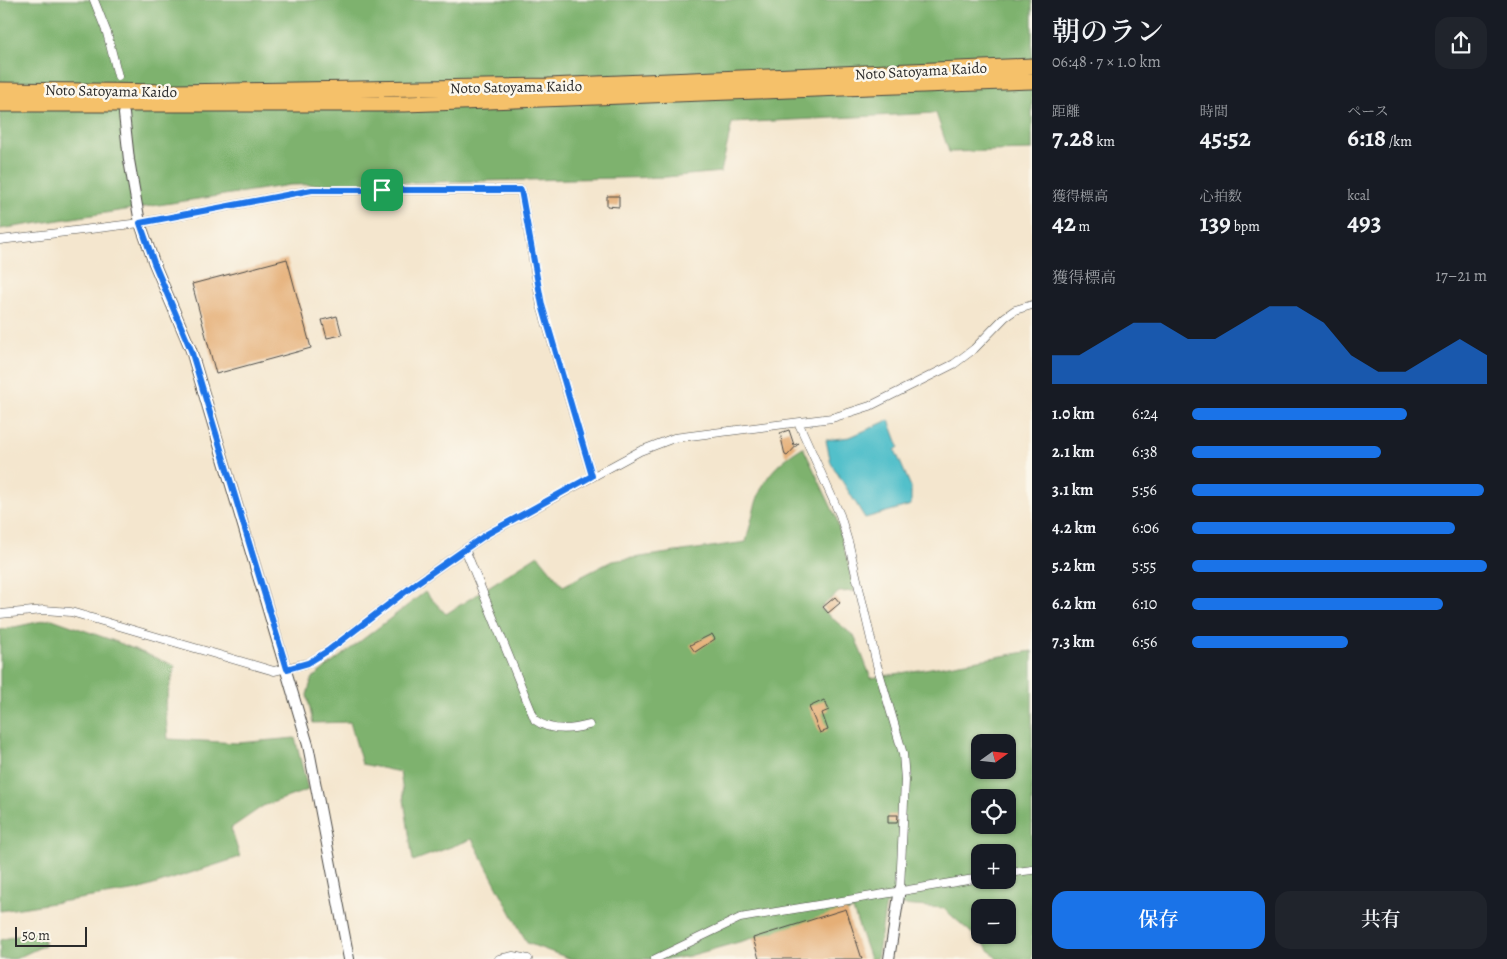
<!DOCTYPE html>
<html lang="ja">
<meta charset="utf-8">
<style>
body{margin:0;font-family:Alegreya,"Noto Serif JP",serif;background:#20242c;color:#f1f3f6;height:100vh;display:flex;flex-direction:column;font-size:19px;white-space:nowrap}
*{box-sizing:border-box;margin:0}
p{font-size:16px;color:#9ea1a6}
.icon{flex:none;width:28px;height:28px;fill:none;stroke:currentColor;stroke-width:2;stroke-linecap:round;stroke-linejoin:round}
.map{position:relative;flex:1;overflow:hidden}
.details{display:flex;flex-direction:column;background:#171b24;width:475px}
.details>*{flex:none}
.needle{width:32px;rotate:75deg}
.fabs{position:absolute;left:971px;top:734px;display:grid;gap:10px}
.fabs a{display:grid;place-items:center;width:45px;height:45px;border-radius:10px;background:#171b24;box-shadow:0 1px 4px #0004;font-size:25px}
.scale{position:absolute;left:15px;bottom:12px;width:72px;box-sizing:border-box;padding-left:5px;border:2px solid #2b2b2b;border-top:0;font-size:14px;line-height:18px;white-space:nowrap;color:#2b2b2b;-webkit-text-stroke:4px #fbf7ec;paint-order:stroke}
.pin{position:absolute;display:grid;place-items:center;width:42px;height:42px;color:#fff;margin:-21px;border-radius:10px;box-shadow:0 2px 8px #0006}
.round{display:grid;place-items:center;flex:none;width:52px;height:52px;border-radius:15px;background:#20242c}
.overview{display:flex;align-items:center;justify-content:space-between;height:85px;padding:0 20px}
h1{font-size:28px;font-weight:600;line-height:38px}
.metrics{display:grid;grid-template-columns:repeat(3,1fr);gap:8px;height:85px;padding:5px 20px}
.metrics div{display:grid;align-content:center}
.metrics b{font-size:25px;font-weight:600}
.metrics small{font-size:14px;font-weight:400}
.metrics p{font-size:14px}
.chart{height:140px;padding:10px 20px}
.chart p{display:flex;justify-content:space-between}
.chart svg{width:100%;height:90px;margin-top:5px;fill:#1a73e8;opacity:.7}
.cta{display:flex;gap:10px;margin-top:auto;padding:10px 20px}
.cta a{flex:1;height:58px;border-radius:15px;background:#1a73e8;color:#fff;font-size:20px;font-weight:600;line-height:58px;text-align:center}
.cta a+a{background:#20242c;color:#f1f3f6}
ul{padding:0 20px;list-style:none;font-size:16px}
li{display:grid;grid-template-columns:80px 60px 1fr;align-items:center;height:38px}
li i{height:12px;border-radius:6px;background:#1a73e8}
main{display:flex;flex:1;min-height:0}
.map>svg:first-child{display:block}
.forest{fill:#7eb26e;stroke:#546e4c;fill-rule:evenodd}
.water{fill:#53c0ca;stroke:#3f767a}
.building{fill:#e5af77}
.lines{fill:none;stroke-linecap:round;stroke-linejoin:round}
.minor-casing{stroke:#494743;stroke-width:9}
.tertiary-casing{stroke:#494743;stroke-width:12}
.motorway-casing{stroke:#494743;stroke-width:17}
.minor{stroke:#fff;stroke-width:8}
.tertiary{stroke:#fff;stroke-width:10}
.motorway{stroke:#f5c16b;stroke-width:15}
.route-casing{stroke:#fff;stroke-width:10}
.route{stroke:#1a73e8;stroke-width:6}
.labels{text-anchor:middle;stroke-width:5;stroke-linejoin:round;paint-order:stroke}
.street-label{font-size:15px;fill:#2b2b2b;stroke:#fbf7ec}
</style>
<main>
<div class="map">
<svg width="1032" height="959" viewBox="0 0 1032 959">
<rect width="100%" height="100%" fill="#fbf7ec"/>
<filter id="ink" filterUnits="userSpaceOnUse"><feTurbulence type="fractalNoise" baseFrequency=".02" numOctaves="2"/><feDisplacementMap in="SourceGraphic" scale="10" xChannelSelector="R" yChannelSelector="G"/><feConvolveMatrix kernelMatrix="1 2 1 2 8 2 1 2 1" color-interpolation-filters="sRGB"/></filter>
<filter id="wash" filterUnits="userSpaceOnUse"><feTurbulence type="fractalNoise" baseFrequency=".0096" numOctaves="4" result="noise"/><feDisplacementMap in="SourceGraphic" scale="20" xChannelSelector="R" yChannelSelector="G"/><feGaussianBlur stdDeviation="1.12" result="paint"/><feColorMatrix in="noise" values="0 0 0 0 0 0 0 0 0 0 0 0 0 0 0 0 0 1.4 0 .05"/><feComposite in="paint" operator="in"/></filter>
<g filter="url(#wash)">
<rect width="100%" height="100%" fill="#f4e6ce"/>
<!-- forest -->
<path class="forest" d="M0,0h1032v150l-83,2 -13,-39 -204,10 -11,49 -55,5 -376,8 -290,44z
M803,447l33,70 19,74 -16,1 -19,16 35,29 16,41 161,-27v308h-35l-13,-15 -41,-36 -57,-4 -9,55h-7l-17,-49 -164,46 -19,3h-99l-44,-16 -55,-104 -59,22 -13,-89 -38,-8 -12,-42 -37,1 -6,-28 5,-17 113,-86 21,22 92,-59 25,31 49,-25 134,-19c12,-47 12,-68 57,-95zM980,742h28v28h-28zM980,798h28v27h-28zM980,852h28v28h-28zM980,908h28v27h-28z
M52,619l65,23 58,24 -10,39 3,34 70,4 57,-5 13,52 -45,16 -32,22 9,29 -102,33 -138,21v-281z
M41,930l4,15 -30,14h-15v-19z"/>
<!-- water -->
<path class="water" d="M889,420l10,27 -4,3 16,37v18l-46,13 -34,-55 -5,-23 24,-3z"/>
<g id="blocks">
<!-- building -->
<path class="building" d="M607,196h12v11l-12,-1z
M287,259l24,89 -95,26 -24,-90z
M337,316l5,19 -15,3 -5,-18z
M789,430l5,15 5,-2 -12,13 -2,-1 -5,-22z
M835,597l5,6 -12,10 -5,-6z
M712,634l3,5 -20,13 -5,-7z
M824,700l5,10 -7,3 6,17 -8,3 -11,-26z
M888,815h10l-1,8h-9z
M846,909l16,50h-103l-6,-21z"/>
</g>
</g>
<g filter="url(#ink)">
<use href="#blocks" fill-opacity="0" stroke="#494743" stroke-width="1"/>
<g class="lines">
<!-- minor casing -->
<g class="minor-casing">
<path id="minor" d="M94,0l13,33 11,43
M0,240l140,-17 172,-33h209l20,115 51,171
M799,424l41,91 9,30 28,120 26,89 2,26 -5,109
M465,549l70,171c16,12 36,10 54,5
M0,614l44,-4 27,2 203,59 34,-8 21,-13 89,-68 69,-48 153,-83 34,-13 158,-20 38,-12 84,-42 20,-15 31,-32 10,-7 17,-5
M1008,873l24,-3
M499,959l14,-3 15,3
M655,959l85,-41 240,-40"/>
</g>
<!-- tertiary casing -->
<g class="tertiary-casing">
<path id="tertiary" d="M124,114l5,46 11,63 14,40 37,87 117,395 41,214
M889,959l11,-70"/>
</g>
<!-- motorway casing -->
<g class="motorway-casing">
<path id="motorway" d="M0,90l177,2 371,-6 484,-20
M0,104h405l627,-23"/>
</g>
<!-- minor -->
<use href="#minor" class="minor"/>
<!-- tertiary -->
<use href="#tertiary" class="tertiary"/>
<!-- motorway -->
<use href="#motorway" class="motorway"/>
</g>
</g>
<g class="lines" filter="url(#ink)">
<!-- route casing -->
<g class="route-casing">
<path id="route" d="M312,190h209l21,115 50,171 -105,58 -69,48 -89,68 -21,13 -21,6 -96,-319 -37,-87 -14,-40z"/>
</g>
<!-- route -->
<use href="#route" class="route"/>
</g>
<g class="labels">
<!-- street labels -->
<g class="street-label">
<text transform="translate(921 71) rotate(-3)" y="5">Noto Satoyama Kaido</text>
<text transform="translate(516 87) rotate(-1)" y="5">Noto Satoyama Kaido</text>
<text transform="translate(111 91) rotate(1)" y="5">Noto Satoyama Kaido</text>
</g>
</g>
</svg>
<div class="fabs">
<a><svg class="needle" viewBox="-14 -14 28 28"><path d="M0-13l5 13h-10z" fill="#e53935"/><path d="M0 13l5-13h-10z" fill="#9ea1a6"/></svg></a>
<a><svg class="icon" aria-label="locate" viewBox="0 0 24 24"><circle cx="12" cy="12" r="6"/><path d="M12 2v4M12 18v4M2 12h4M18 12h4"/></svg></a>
<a>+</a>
<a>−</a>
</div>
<div class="scale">50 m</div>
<div class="pin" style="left:382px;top:190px;background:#1e9e55"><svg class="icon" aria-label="arrive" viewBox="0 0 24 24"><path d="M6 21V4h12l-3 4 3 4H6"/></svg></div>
</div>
<section class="details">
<div class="overview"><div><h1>朝のラン</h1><p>06:48 · 7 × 1.0 km</p></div><a class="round"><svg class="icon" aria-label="share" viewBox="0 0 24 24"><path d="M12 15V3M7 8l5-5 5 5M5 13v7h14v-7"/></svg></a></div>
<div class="metrics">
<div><p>距離</p><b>7.28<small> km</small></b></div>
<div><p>時間</p><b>45:52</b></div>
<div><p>ペース</p><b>6:18<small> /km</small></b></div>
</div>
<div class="metrics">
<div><p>獲得標高</p><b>42<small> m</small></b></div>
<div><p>心拍数</p><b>139<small> bpm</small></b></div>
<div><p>kcal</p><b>493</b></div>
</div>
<div class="chart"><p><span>獲得標高</span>17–21 m</p>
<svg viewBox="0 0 160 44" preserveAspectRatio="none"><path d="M0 44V30L10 30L20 22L30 14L40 14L50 22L60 22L70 14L80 6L90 6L100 14L110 30L120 38L130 38L140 30L150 22L160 30V44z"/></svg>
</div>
<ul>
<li><b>1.0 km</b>6:24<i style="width:73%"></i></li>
<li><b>2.1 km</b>6:38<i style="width:64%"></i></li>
<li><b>3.1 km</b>5:56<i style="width:99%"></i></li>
<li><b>4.2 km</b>6:06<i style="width:89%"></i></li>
<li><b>5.2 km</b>5:55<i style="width:100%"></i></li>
<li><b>6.2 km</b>6:10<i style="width:85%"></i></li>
<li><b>7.3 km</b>6:56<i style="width:53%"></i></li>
</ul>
<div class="cta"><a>保存</a><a>共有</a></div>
</section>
</main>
